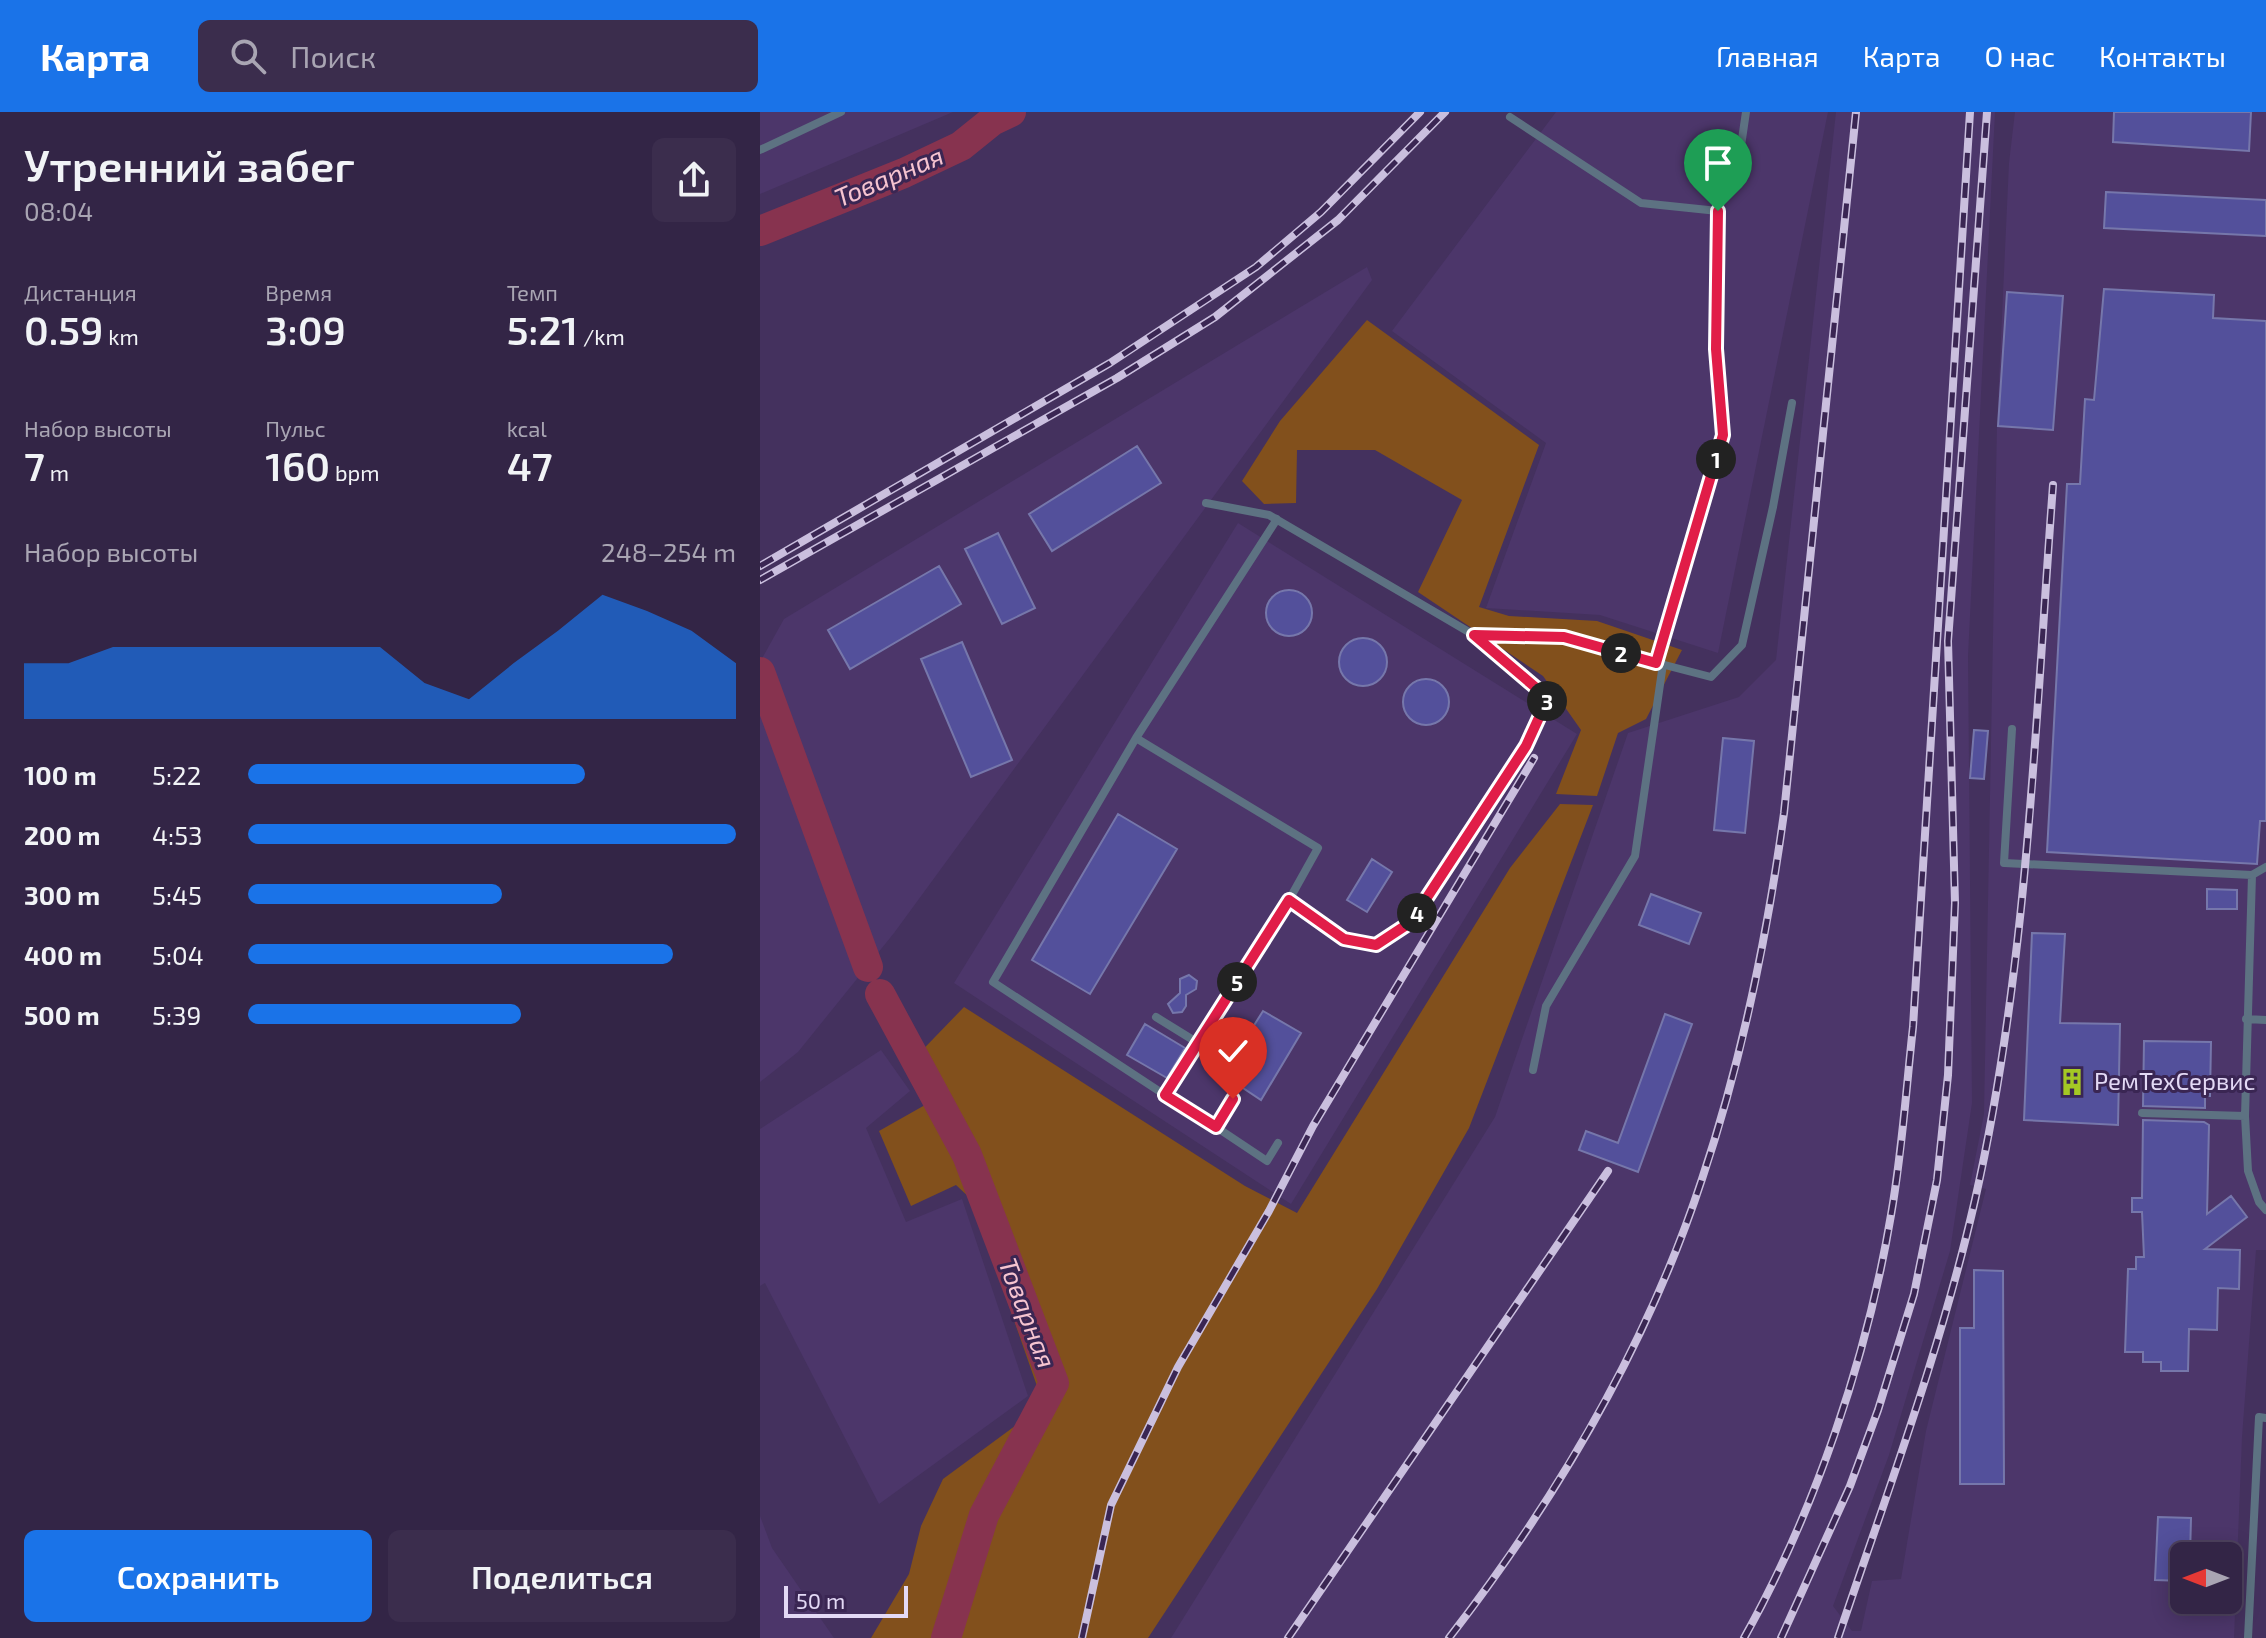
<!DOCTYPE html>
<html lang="ru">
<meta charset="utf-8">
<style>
body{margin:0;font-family:"Exo 2",sans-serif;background:#3b2d4d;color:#f1f3f6;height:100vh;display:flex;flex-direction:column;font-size:30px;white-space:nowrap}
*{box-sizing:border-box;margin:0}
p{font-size:26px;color:#a9a5b3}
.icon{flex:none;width:44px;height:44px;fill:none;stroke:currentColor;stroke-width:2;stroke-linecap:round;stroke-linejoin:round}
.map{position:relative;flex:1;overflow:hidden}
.sheet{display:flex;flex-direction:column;background:#332546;width:760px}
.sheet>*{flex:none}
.needle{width:52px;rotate:270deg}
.buttons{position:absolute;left:1410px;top:1430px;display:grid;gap:16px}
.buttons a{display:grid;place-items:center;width:72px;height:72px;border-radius:12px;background:#332546;box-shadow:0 4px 20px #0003,0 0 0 2px #4e425f;font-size:40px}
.scale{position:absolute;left:24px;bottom:20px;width:124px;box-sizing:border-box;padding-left:8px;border:4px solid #e3d9f5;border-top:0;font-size:22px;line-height:28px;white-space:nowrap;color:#e3d9f5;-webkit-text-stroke:6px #3a2653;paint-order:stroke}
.pin{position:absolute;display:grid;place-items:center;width:68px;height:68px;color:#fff;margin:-82px -34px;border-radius:50% 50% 50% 0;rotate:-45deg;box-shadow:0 0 8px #0007}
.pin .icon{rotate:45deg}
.km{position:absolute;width:40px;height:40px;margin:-20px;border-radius:50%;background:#222;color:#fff;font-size:22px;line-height:40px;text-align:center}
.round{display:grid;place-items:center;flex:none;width:84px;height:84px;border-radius:12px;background:#3b2d4d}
.headline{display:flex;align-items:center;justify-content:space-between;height:136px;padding:0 24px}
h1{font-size:44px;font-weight:600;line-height:60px}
.figures{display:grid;grid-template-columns:repeat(3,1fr);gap:12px;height:136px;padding:8px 24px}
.figures div{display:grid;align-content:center}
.figures b{font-size:40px;font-weight:600}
.figures small{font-size:22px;font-weight:400}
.figures p{font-size:22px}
.chart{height:224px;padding:16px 24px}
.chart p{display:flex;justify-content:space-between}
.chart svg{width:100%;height:144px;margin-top:8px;fill:#1a73e8;opacity:.7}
.cta{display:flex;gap:16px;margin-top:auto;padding:16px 24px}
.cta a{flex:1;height:92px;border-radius:12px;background:#1a73e8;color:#fff;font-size:32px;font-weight:600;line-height:92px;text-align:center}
.cta a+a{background:#3b2d4d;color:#f1f3f6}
ul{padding:0 24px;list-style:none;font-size:26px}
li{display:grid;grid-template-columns:128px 96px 1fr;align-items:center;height:60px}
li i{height:20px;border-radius:10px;background:#1a73e8}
header{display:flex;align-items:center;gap:48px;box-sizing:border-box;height:112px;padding:0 40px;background:#1a73e8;color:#fff}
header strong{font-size:38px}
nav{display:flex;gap:44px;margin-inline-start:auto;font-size:28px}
.search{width:560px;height:72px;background:#3b2d4d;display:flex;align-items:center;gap:20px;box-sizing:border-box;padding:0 28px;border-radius:12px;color:#a9a5b3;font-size:30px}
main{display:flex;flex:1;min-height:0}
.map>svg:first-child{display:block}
.built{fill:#4c366a;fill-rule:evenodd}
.green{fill:#82501c}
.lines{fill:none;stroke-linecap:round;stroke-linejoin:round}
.river{stroke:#87334f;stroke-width:30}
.building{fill:#53509b;stroke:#7677ab;stroke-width:2}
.service{stroke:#5d7282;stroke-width:8}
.rail-casing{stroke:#cabfde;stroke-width:8}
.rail{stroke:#3a2653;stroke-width:5;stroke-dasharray:15;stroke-linecap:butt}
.route-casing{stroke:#fff;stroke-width:16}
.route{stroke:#e11d48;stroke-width:10}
.labels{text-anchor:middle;stroke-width:6;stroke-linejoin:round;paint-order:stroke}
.poi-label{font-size:24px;fill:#e3d9f5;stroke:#3a2653;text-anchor:start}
.water-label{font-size:26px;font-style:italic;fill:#f6c4d0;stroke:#3a2653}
</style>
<header>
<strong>Карта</strong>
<div class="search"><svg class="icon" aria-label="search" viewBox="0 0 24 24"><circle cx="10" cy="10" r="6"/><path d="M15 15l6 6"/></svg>Поиск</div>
<nav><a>Главная</a><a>Карта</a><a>О нас</a><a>Контакты</a></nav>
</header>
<main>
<section class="sheet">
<div class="headline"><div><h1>Утренний забег</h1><p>08:04</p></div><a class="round"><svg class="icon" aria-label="share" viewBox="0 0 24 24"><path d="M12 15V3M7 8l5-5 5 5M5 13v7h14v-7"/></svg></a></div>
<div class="figures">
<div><p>Дистанция</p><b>0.59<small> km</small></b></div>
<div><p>Время</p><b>3:09</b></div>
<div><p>Темп</p><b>5:21<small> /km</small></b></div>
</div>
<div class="figures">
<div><p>Набор высоты</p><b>7<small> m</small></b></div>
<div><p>Пульс</p><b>160<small> bpm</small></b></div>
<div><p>kcal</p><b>47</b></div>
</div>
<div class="chart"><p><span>Набор высоты</span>248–254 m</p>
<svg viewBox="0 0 160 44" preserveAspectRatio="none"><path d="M0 44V27L10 27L20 22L30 22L40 22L50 22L60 22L70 22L80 22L90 33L100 38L110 27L120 17L130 6L140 11L150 17L160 27V44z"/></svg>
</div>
<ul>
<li><b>100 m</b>5:22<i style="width:69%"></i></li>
<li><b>200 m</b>4:53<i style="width:100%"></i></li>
<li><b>300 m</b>5:45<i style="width:52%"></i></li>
<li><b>400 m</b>5:04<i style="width:87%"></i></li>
<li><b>500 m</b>5:39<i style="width:56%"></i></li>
</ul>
<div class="cta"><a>Сохранить</a><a>Поделиться</a></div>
</section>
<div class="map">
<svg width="1506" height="1526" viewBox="0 0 1506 1526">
<rect width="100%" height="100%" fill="#44315e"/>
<!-- built -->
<path class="built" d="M0,0h193l-193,82z
M796,0h272l-110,541 -118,-38 -114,-7 60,-165 -154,-112z
M1076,0h159l-27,544 4,447 -22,148 -61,204 -56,151 19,25h9l11,-50 29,-2 25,-148 60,-242 -16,-4 14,-71 13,-689 12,-262 6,-51h251v1138h-10l-14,187 -8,201h-1063l324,-521 133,-384 111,-36 37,-37zM1424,1444h44v44h-44z
M607,155l5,13 -478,653 -96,119 -38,30v-420l24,-43z
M478,411l339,211 -286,470 -337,-221z
M121,938l29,41 -44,37 40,94 56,-23 66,197 -149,108 -114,-221 -5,3v-157z
M0,1404l12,32 62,90h-74z"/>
<!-- green -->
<path class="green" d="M607,208l172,125 -60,162 30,9 88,5 85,29 -36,69 -28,14 -21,63 -41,-2 25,-64 -38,-54 -125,-84 44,-92 -87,-50h-78l-1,53 -32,1 -22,-23 38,-60z
M800,692l33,1 -124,323 -92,161 -229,349h-277l38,-64 12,-48 22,-47 76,-56 19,-34 -66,-189 -16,-15 -45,21 -32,-75 46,-26 -19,-38 58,-60 281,179 52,27 213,-345z"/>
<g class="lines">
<!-- river -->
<path class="river" d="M0,119l144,-58 57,-27 31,-25 19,-9
M0,560l108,295
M120,882l87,161 87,228 -70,132 -38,123"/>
</g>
<!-- building -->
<path class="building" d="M1354,0h137l-2,39 -136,-9z
M1346,80l160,8v36l-162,-8z
M1344,177l110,6 -1,23 53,3v500h-6l-3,43 -210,-12 20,-368h13l5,-85 9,1z
M1247,180l56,4 -10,134 -55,-4z
M377,334l24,37 -109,68 -23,-37z
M238,421l37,75 -33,16 -37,-75z
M179,454l22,38 -111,65 -22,-39z
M506 501a23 23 0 1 1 46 0a23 23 0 1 1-46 0Z
M579 550a24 24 0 1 1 48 0a24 24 0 1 1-48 0Z
M202,530l50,118 -41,17 -50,-118z
M643 590a23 23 0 1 1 46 0a23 23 0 1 1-46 0Z
M1214,618l14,1 -4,48 -14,-1z
M963,626l31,3 -9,92 -31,-3z
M358,702l59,35 -87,145 -58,-34z
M612,747l20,13 -25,40 -20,-12z
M1447,777l30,1v19h-30z
M891,782l50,19 -12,31 -50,-19z
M1272,821l33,1 -5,89 60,1 -2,101 -94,-5z
M429,863l8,6 -1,8 -10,6v11l-4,6 -9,1 -5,-9 12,-11v-14z
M503,899l38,22 -40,67 -33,-22 2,-3 -4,-5z
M905,902l27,10 -54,148 -59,-22 7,-19 32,12z
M385,912l40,24 -18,30 -40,-23z
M1384,929l67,1 -1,54h-5v12l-62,-2z
M1383,1008l61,2 5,3 -2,89 24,-18 16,21 -42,32 35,1 -1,39 -21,-1 -1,42 -28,-1 -1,42h-27v-9h-18v-10h-18l3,-83h8v-12h8l-2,-45h-10v-14h10z
M1214,1158l29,1 1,213h-44v-156h14z
M1398,1405l33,1 -1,38h-6v25l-29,-1z"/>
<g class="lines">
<!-- service -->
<path class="service" d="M0,38l81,-38
M958,99l23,-65 5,-34
M446,391l63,12 205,120 90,2 92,26 67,-228 -7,-86 2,-138 -77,-8 -131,-86
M517,407l-141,219 182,110 -29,52 55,39 32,6 35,-23 115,-176 22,-48 -73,-62
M901,552l50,13 31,-32 31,-138 19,-104
M1252,617l-8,134 248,12
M376,626l-143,244 172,113 124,-195
M1506,755l-14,8 -7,241 3,55 11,31 7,8
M396,905l42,26
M1486,907l20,1
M773,958l13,-64 89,-150 28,-192
M405,983l51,32 17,-28
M1382,1001l103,3
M456,1015l51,34 11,-18
M1488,1526l11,-221 7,1"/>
<!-- rail casing -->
<g class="rail-casing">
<path id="rail" d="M0,454l350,-203 146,-96 65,-55 99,-100
M0,468l357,-202 98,-61 123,-97 107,-108
M322,1526l29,-133 67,-138 91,-156 44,-85 221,-368
M528,1526l320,-467
M689,1526c106,-137 199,-294 253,-459 40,-119 65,-242 82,-366l72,-701
M984,1526c71,-127 123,-280 147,-423 11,-62 15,-125 22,-188l57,-915
M1021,1526l69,-152 28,-76 36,-116 23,-114 11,-105 7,-172 -7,-262 39,-529
M1078,1526c49,-145 103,-289 137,-438 53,-234 60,-476 78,-715"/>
</g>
<!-- rail -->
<use href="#rail" class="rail"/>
</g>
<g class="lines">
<!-- route casing -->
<g class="route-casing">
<path id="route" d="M473,987l-17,28 -51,-32 124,-195 55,39 32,6 35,-23 115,-176 22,-48 -74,-63 90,2 92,26 67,-228 -7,-86 2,-138"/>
</g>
<!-- route -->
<use href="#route" class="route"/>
</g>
<!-- icons -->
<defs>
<g id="building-bare" transform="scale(2.16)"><path d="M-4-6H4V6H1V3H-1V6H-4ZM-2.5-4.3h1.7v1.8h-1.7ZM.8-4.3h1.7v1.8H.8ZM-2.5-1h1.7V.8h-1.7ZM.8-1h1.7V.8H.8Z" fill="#a4c824" stroke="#3a2653" stroke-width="2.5" paint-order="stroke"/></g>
</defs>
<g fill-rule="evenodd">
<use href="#building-bare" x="1312" y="970"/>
</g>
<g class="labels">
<!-- poi labels -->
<g class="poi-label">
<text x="1334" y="978">РемТехСервис</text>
</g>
<!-- water labels -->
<g class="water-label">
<text transform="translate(129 65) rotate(-23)" y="9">Товарная</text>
<text transform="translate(267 1201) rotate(69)" y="9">Товарная</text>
</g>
</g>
</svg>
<div class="buttons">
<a><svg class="needle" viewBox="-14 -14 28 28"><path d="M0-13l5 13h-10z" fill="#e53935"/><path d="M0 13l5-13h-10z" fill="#a9a5b3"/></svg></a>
</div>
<div class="scale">50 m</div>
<div class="pin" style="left:958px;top:99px;background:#1e9e55"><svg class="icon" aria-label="arrive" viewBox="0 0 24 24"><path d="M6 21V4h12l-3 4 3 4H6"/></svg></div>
<div class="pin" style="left:473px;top:987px;background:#d93025"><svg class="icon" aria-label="check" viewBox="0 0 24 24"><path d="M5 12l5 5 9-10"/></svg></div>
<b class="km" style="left:956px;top:347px">1</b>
<b class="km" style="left:861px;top:541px">2</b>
<b class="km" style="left:787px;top:589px">3</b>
<b class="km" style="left:657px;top:801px">4</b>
<b class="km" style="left:477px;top:870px">5</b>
</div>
</main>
